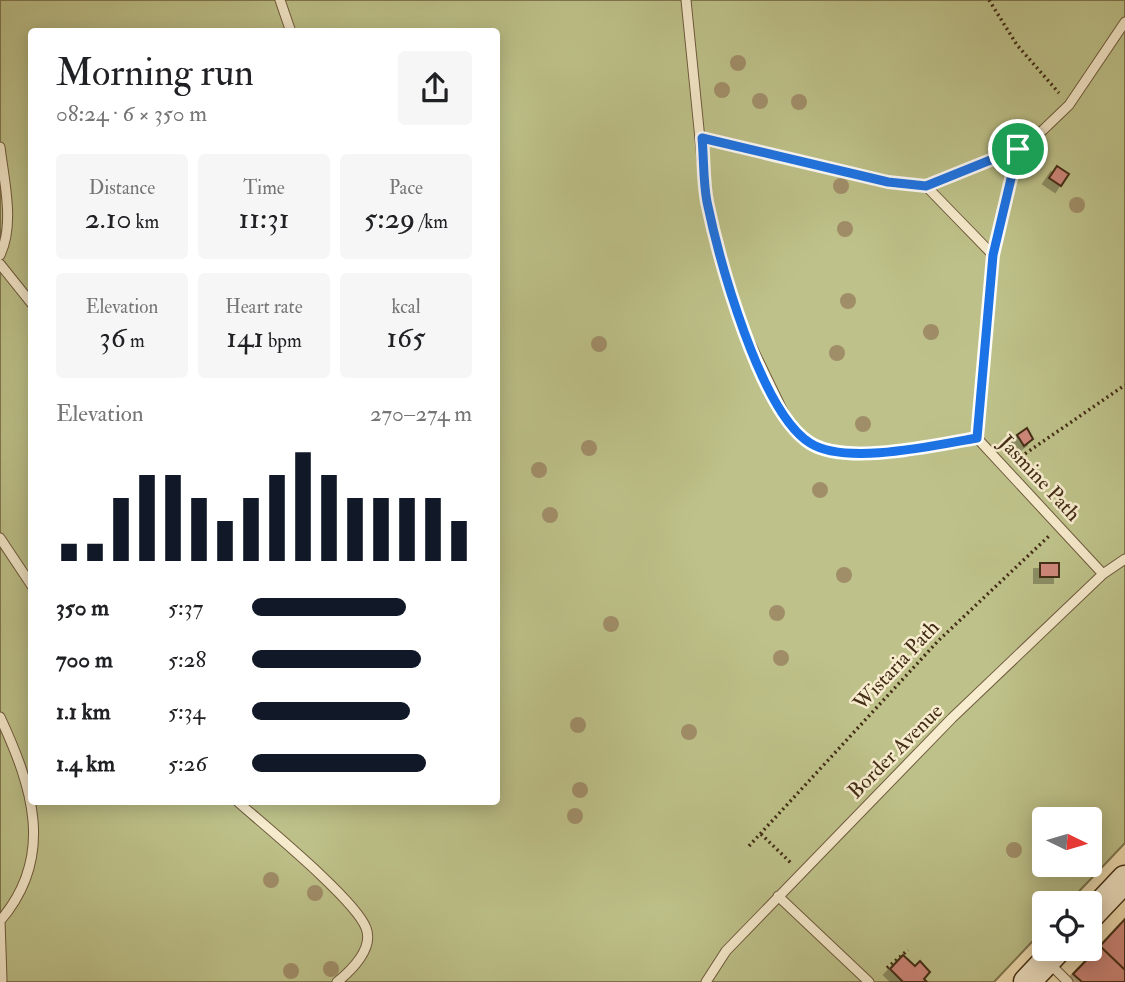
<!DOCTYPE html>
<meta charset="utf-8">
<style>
body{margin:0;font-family:"IM FELL Double Pica",serif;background:#f6f6f6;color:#202124;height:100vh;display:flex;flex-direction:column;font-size:26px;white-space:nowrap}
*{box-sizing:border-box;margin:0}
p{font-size:23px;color:#757577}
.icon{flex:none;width:38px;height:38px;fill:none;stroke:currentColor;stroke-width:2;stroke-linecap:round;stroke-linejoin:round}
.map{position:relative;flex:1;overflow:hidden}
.panel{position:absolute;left:28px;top:28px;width:472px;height:777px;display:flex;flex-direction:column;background:#fff;border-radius:7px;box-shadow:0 4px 18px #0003}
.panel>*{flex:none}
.needle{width:46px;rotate:95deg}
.tools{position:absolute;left:1032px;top:807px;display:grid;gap:14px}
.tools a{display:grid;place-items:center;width:70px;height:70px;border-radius:7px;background:#fff;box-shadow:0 4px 18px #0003;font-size:35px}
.pin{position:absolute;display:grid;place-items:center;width:60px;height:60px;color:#fff;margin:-30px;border:4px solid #fff;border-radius:50%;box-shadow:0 2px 7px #0007}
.round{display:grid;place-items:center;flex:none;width:74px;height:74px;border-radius:7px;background:#f6f6f6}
.head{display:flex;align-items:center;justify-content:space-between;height:119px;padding:0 28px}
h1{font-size:38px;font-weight:600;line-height:52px}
.stats{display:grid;grid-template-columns:repeat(3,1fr);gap:10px;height:119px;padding:7px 28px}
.stats div{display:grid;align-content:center;border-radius:7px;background:#f6f6f6;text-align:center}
.stats b{font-size:30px;font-weight:600}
.stats small{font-size:19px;font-weight:400}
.stats p{font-size:19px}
.chart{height:196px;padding:14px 28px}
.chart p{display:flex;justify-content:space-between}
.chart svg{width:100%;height:126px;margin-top:7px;stroke:#111827;stroke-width:6}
ul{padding:0 28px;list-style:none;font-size:23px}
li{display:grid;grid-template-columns:112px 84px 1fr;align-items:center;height:52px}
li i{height:18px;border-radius:9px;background:#111827}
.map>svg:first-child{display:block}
.green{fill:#bec28a;stroke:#807850;stroke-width:2;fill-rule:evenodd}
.building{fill:#d0887c;stroke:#432d15;stroke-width:2;filter:url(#shadow)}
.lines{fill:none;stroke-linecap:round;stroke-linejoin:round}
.service-casing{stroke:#6f5a3d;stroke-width:11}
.secondary-casing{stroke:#432d15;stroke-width:29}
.path{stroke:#432d15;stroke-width:3.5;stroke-dasharray:2 3.5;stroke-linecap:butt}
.service{stroke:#f7ecce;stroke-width:9}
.secondary{stroke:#f7ecce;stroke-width:26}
.tree{fill:#a08e69}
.route-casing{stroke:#fff;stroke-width:14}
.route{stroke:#1a73e8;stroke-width:9}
.labels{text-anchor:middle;stroke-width:5;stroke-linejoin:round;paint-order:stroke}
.street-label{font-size:21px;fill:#432d15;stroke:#f7ecce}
</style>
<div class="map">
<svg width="1125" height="982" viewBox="0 0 1125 982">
<defs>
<filter id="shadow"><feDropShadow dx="-6" dy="6" stdDeviation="0" flood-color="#0004"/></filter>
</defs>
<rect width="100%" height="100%" fill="#f3e1b4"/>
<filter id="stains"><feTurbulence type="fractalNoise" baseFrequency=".00286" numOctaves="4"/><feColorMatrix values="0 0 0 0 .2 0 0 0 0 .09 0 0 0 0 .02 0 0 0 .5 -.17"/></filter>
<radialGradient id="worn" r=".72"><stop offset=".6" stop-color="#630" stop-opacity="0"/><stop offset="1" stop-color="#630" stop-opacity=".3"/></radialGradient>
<!-- green -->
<path class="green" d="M0,0h1125v843l-57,60h-23v25l-51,54h-994zM32,32h465v770h-465zM1045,819h45v45h-45z"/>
<!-- building -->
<path class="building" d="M1057,166l12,8 -8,12 -12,-8z
M1027,428l6,11 -9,7 -7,-11z
M1040,563h19v14h-19z
M1125,919v51l-25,-24z
M1100,946l25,24v12h-43l-9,-8z
M903,955l12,11 5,-5 10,11 -6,7 3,3h-24l-13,-13z"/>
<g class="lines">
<!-- service casing -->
<g class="service-casing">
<path id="service" d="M280,0l11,32
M686,0l20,199 17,67 22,67 44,91 21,20 28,9 70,-2 69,-13
M703,138l185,44 38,4 92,-37 25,-19 26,-25 56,-83
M0,147c4,34 15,77 0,108
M1018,149l-25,106 -16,183 126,136
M926,186l67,69
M0,264l32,40
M0,538l32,48
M0,717c32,69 56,139 0,204l2,59
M238,802c26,23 118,98 128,126 8,20 -14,42 -29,54
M778,896l91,86
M1048,962l20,20
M706,982l20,-31 226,-233 151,-144 22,-15"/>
</g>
<!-- secondary casing -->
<g class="secondary-casing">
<path id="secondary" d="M1090,916l35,-37
M1027,982l32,-34"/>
</g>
<!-- path -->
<path class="path" d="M989,0l28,45 42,48
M1016,460l109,-75
M761,834l31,30
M749,846l189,-205 111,-105
M887,968l21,-18"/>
<!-- service -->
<use href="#service" class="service"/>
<!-- secondary -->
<use href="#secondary" class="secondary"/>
</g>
<!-- trees -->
<g class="tree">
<circle cx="738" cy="63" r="8"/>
<circle cx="722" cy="90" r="8"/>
<circle cx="760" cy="101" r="8"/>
<circle cx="799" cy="102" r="8"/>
<circle cx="841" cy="186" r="8"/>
<circle cx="1077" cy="205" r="8"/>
<circle cx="845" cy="229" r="8"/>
<circle cx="848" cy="301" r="8"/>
<circle cx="931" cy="332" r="8"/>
<circle cx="599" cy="344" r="8"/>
<circle cx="837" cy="353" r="8"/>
<circle cx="863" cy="424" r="8"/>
<circle cx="589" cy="448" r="8"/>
<circle cx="539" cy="470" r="8"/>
<circle cx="820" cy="490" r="8"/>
<circle cx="550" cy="515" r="8"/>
<circle cx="844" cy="575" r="8"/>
<circle cx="777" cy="613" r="8"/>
<circle cx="611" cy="624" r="8"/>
<circle cx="781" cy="658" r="8"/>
<circle cx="578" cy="725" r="8"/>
<circle cx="689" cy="732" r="8"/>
<circle cx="580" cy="790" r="8"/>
<circle cx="575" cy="816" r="8"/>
<circle cx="1014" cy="850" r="8"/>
<circle cx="271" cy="880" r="8"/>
<circle cx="315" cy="893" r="8"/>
<circle cx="331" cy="969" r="8"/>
<circle cx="291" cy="971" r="8"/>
</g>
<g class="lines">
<!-- route casing -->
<g class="route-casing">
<path id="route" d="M702,138l186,44 38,4 92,-37 -25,106 -16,183c-41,7 -131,28 -167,5 -50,-31 -91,-184 -103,-241 -4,-21 -3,-43 -5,-64z"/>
</g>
<!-- route -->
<use href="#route" class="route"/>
</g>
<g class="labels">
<!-- street labels -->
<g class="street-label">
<text transform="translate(1040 478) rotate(47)" y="7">Jasmine Path</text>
<text transform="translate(896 665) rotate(-47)" y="7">Wistaria Path</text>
<text transform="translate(895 751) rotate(-45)" y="7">Border Avenue</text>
</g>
</g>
<rect width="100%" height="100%" filter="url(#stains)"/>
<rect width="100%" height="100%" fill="url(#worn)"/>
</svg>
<div class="tools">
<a><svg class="needle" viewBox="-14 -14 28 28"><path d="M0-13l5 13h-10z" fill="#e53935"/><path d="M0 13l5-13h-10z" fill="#757577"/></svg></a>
<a><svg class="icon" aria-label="locate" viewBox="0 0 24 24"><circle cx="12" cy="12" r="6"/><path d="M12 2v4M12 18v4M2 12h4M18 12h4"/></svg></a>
</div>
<div class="pin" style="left:1018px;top:149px;background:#1e9e55"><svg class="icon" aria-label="arrive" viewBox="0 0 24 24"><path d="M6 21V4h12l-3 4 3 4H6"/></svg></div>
<section class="panel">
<div class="head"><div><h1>Morning run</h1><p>08:24 · 6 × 350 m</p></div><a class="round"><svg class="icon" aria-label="share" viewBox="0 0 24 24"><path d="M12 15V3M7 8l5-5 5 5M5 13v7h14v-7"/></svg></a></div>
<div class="stats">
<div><p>Distance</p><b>2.10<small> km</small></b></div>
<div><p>Time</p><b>11:31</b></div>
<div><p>Pace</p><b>5:29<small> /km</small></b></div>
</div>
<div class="stats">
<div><p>Elevation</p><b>36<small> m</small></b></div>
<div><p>Heart rate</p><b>141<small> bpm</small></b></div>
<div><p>kcal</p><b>165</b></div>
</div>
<div class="chart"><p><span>Elevation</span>270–274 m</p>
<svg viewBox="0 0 160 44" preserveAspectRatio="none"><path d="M5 44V38M15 44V38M25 44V22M35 44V14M45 44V14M55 44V22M65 44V30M75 44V22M85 44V14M95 44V6M105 44V14M115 44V22M125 44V22M135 44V22M145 44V22M155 44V30"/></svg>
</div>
<ul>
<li><b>350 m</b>5:37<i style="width:70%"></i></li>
<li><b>700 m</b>5:28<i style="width:77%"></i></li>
<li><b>1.1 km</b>5:34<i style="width:72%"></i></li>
<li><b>1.4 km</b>5:26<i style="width:79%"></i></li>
</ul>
</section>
</div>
